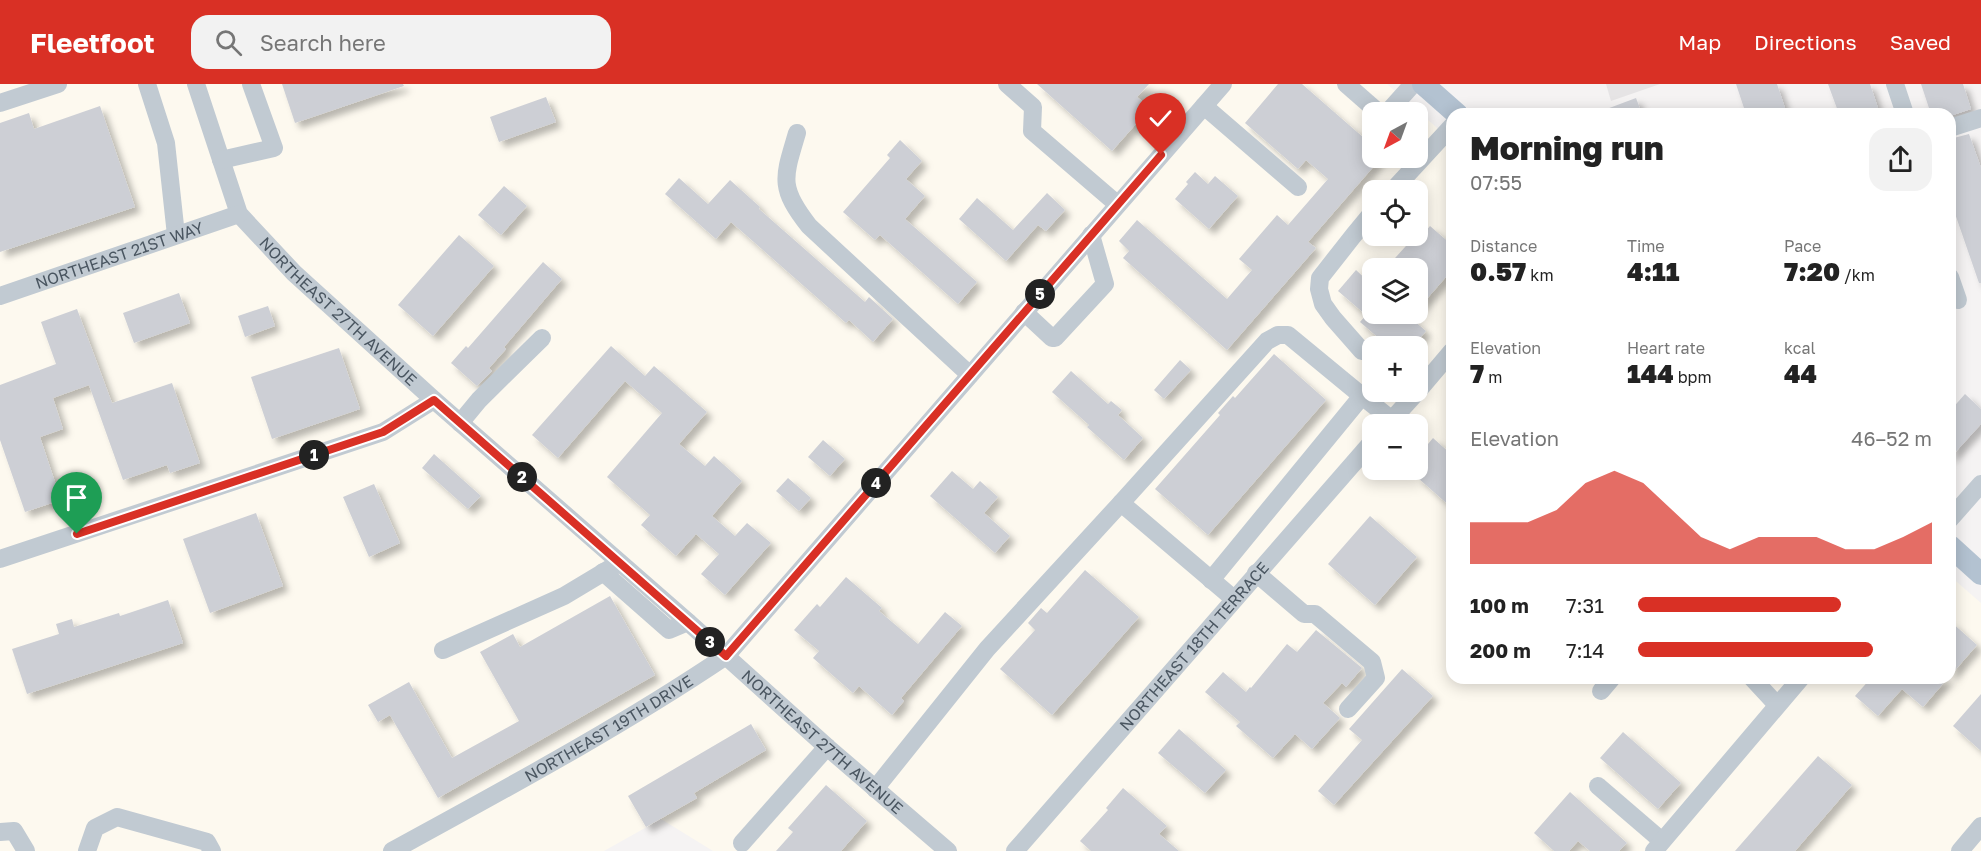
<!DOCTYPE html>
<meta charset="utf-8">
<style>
body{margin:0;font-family:"Golos Text",sans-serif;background:#f2f2f2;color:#222;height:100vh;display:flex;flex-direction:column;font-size:22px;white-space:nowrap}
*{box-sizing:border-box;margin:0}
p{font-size:20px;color:#767676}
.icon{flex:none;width:33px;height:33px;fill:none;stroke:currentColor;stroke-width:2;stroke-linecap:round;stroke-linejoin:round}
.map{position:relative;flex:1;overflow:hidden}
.details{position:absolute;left:1446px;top:24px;width:510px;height:576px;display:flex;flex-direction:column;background:#fff;border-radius:18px;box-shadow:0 3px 15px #0003}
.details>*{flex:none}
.needle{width:39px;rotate:221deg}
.buttons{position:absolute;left:1362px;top:18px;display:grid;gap:12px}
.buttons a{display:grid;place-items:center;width:66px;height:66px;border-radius:12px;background:#fff;box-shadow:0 3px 15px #0003;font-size:30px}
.pin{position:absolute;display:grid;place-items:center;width:51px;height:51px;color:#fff;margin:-62px -26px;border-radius:50% 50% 50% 0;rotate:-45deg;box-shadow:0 0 6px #0007}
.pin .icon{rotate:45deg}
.km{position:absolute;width:30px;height:30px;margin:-15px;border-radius:50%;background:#222;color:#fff;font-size:16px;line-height:30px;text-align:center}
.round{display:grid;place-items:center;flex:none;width:63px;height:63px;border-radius:18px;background:#f2f2f2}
.overview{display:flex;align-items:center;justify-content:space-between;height:102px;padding:0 24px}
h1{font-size:33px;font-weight:800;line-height:45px}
.figures{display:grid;grid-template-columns:repeat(3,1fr);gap:9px;height:102px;padding:6px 24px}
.figures div{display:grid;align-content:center}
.figures b{font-size:26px;font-weight:800}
.figures small{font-size:16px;font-weight:400}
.figures p{font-size:16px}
.chart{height:168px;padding:12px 24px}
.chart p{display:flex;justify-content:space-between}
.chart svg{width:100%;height:108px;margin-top:6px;fill:#d93025;opacity:.7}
ul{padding:0 24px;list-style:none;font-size:20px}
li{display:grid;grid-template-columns:96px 72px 1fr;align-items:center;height:45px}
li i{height:15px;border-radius:8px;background:#d93025}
header{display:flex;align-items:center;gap:36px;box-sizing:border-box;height:84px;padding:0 30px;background:#d93025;color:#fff}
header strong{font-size:28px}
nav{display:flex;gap:33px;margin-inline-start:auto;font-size:21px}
.search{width:420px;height:54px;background:#f2f2f2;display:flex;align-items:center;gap:15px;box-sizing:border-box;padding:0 21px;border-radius:18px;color:#767676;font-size:22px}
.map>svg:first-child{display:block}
.commercial{fill:#fdf9ef;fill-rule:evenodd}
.education{fill:#e6e4e5}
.building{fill:#cdcfd5;filter:url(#shadow)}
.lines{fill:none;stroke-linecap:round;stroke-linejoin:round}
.minor{stroke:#c1cad2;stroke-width:18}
.major{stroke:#b3c2d1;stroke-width:22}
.route-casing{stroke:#fff;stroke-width:12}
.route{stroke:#d93025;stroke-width:8}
.labels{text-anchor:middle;stroke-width:5;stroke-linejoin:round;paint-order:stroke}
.street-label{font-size:16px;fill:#4a5661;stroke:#fff}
</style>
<header>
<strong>Fleetfoot</strong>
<div class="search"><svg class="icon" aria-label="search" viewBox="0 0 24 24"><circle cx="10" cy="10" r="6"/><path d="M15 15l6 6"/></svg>Search here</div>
<nav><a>Map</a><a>Directions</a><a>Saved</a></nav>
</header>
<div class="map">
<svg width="1981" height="767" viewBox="0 0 1981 767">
<defs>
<filter id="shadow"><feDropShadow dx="5.5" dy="5.5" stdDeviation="3" flood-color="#0004"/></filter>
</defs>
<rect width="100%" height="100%" fill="#f5f3f3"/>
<!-- commercial -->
<path class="commercial" d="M0,0h1387l65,57v537h498v-102l31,27v248h-1268l-52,-32 -57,32h-604zM1372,28h46v46h-46zM1372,106h46v46h-46zM1372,184h46v46h-46zM1372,262h46v46h-46zM1372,340h46v46h-46z"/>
<!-- education -->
<path class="education" d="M1606,0h54l-49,17z"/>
<!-- building -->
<path class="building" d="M282,0h121l1,2 -109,37z
M1037,0h112l-12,13 13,11 -38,43z
M1278,0h24l70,61v13h9l-73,84 8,6 -89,102 -104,-92 6,-7 -10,-10 18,-21 90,79 25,-29 -13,-11 38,-44 11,10 40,-46 -22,-19 -8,9 -53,-46z
M1736,0h41l10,30h-41z
M1828,0h42l10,30h-41z
M1921,0h42l8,25 -21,7v-2h-19z
M546,13l10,25 -57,20 -9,-25z
M1636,14l6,16h-46v-1z
M100,22l35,101 -135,45v-129l29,-10 5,16z
M1969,50l12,34v115h-2l-29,-84v-60z
M900,56l22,21 -16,18 19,17 -20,23 72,63 -19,22 -78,-69 -5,5 -32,-28 47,-54 -3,-3z
M1195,88l13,12 7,-8 23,20 -29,33 -34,-30 13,-15 -2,-2z
M679,94l29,26 22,-24 30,27 -1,2 106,93 4,-5 24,22 -20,23 -24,-22 -3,3 -115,-101 -15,17 -51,-45z
M504,102l23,20 -26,29 -23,-20z
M1047,109l18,17 -19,21 -8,-6 -32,36 -47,-42 18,-21 36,32z
M1430,142l22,19v25l-34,39v-41h-32l29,-32 4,3z
M459,151l35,31 -61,70 -35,-31z
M543,178l19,17 -58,68 2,2 -17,19 3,3 -15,15 -26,-23 15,-17 2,2z
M1356,186l16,15v29h34l20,17 -13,15h-25l-28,-24 6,-7 -28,-24z
M179,209l11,30 -56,20 -11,-30z
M268,222l7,20 -30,11 -7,-21z
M77,225l35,94 60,-20 28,80 -30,10 -3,-8 -44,15 -34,-95 -36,13 10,31 -23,8 21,63 -36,12 -25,-72v-55l56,-21 -15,-42z
M611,262l34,30 9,-10 53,46 -28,32 26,22 9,-10 28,25 -30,35 23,20 12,-13 24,20 -46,52 -24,-21 18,-20 -23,-20 -20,22 -35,-31 9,-10 -43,-38 55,-64 -37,-32 -67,77 -26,-23z
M339,264l21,61 -88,30 -21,-62z
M1274,270l52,46 -118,135 -53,-46 65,-74 -2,-2 15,-17 2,2z
M1180,276l11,10 -27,29 -10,-9z
M1071,287l37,33 3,-3 11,9 -4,5 25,23 -19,22 -37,-33 2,-2 -37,-33z
M1965,310l16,15v15l-31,34v-47z
M1433,354l19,17v53l-34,-30v-22z
M823,356l22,19 -15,17 -22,-19z
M434,370l47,42 -13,13 -46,-41z
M952,387l21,18 7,-8 18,16 -14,16 26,23 -15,17 -65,-57z
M788,394l23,20 -12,13 -23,-20z
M374,400l26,59 -31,14 -26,-60z
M256,429l27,73 -73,27 -27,-74z
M1370,432l47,41 -42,48 -47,-41z
M1085,486l54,47 -87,98 -52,-46 35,-39 -7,-7 13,-15 6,5z
M846,493l36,31 -3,3 39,33 27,-32 17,14 -61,72 3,3 -12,14 -33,-29 -6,7 -40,-35 6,-7 -25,-21 23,-26 3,3z
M610,512l45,79 -217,123 -48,-83 -12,7 -10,-17 41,-23 43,76 67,-37 -39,-69 33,-18 7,13z
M168,516l15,43 -156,51 -15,-45 47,-15 -3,-10 16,-5 2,8 45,-14 1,3z
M1950,537l27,24 -27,31z
M1316,546l46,38 -16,19 -4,-4 -19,20 17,15 -28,31 -17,-15 -22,24 -37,-32 4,-4 -35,-30 18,-20 23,20 4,-5 1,1 36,-44 10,8z
M1402,585l31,27 -99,109 -16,-14 44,-51 -13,-11z
M1871,594h77l-25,29 -21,-18 -24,27 -23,-20z
M1981,610v57l-28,-25z
M751,640l15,26 -72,43 3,5 -51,29 -18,-31z
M1179,645l47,41 -21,23 -47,-40z
M1623,648l58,51 -23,26 -58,-51z
M1818,672l34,29 -57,66h-60z
M826,701l41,36 -26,30h-65l17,-19 -5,-4z
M1123,704l44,38 -8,8 20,17h-88l-11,-10 28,-31 -2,-2z
M1570,708l57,51 -8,8h-29l-12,-10 -9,10h-15l-20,-18z"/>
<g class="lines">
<!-- minor -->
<g class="minor">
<path d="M147,0l19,59 10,92"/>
<path id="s1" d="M196,0l43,130 55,59 140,127 254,222 139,125 121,104"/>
<path d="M1007,0l26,23 -1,24 85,73"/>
<path d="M1346,0l32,28"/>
<path d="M1895,0l10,30"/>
<path d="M0,19l58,-19"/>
<path d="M1204,22l94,81"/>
<path d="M1388,28l25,-28"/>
<path d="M1950,44l31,-10"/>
<path d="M797,49c-13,44 -19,54 12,93l161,149"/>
<path d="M221,76l53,-12 -23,-64"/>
<path d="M1393,106l59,-64"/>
<path d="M1950,193l8,23"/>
<path id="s2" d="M0,212l239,-82"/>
<path d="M1024,228l28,26h3l50,-54 -14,-49"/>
<path d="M1362,267l-29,-33 -10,-14 -4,-15 1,-11 33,-42 19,-23"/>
<path d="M1418,307l34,-40"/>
<path d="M460,339l19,-23 63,-62"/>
<path d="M1388,340l29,-32"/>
<path d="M1121,419l146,-162 11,-6h10l74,61"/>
<path d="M1950,435l31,-35"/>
<path d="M0,475l383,-127 51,-32"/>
<path d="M603,488l66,58 19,-8"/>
<path d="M1256,489l48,41h11l57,48 4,16 -28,31"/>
<path d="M1211,496l151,-184 30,24"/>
<path d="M443,566l121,-54 55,-33"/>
<path d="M1752,594l25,27"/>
<path d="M1601,607l11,-13"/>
<path d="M1598,702l64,55"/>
<path d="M875,705l112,-140 134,-146 113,96"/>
<path d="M0,748l14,-1 12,20"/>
<path d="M742,759l85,-96"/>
<path d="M87,767l8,-23 22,-11 90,25 5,9"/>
<path id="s3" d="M392,767c113,-62 227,-123 334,-195l497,-572"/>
<path id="s4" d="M1015,767l357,-409"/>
<path d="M1654,767l147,-173"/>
<path d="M1960,767l21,-25"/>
</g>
<!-- major -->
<path class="major" d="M1423,0l34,30
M1950,462l31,28"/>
</g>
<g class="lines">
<!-- route casing -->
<g class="route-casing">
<path id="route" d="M77,450l306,-102 51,-32 292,256 435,-501"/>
</g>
<!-- route -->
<use href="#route" class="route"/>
</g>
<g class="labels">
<!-- street labels -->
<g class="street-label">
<text dy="6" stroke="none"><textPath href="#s2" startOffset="126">NORTHEAST 21ST WAY</textPath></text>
<text dy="6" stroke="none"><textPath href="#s1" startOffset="276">NORTHEAST 27TH AVENUE</textPath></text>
<text dy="6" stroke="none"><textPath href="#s4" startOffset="272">NORTHEAST 18TH TERRACE</textPath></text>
<text dy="6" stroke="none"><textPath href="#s3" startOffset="249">NORTHEAST 19TH DRIVE</textPath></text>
<text dy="6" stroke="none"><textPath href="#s1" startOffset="924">NORTHEAST 27TH AVENUE</textPath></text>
</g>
</g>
</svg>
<div class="buttons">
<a><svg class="needle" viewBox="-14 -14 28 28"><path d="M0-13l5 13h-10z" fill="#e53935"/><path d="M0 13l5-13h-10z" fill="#767676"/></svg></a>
<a><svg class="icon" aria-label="locate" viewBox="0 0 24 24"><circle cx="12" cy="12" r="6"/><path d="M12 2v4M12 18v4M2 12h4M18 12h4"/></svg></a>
<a><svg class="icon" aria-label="layers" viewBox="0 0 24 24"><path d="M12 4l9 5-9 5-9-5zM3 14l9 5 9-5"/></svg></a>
<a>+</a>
<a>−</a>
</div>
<div class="pin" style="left:77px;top:450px;background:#1e9e55"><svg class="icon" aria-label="arrive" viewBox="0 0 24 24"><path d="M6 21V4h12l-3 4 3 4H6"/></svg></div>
<div class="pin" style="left:1161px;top:71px;background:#d93025"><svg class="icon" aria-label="check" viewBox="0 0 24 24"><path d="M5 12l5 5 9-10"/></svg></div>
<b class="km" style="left:314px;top:371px">1</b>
<b class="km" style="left:522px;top:393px">2</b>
<b class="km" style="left:710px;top:558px">3</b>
<b class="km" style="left:876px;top:399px">4</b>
<b class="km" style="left:1040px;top:210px">5</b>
<section class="details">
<div class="overview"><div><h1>Morning run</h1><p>07:55</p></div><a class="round"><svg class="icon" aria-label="share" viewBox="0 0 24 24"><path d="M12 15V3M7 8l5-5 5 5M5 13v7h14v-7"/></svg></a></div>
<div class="figures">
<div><p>Distance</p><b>0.57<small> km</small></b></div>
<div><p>Time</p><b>4:11</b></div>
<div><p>Pace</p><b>7:20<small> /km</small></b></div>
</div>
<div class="figures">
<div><p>Elevation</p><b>7<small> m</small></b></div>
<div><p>Heart rate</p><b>144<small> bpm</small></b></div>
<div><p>kcal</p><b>44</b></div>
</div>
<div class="chart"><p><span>Elevation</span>46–52 m</p>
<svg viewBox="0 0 160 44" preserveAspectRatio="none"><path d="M0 44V27L10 27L20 27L30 22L40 11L50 6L60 11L70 22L80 33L90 38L100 33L110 33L120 33L130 38L140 38L150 33L160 27V44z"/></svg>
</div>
<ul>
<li><b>100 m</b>7:31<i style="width:69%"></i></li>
<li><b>200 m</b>7:14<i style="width:80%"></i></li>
</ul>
</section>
</div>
